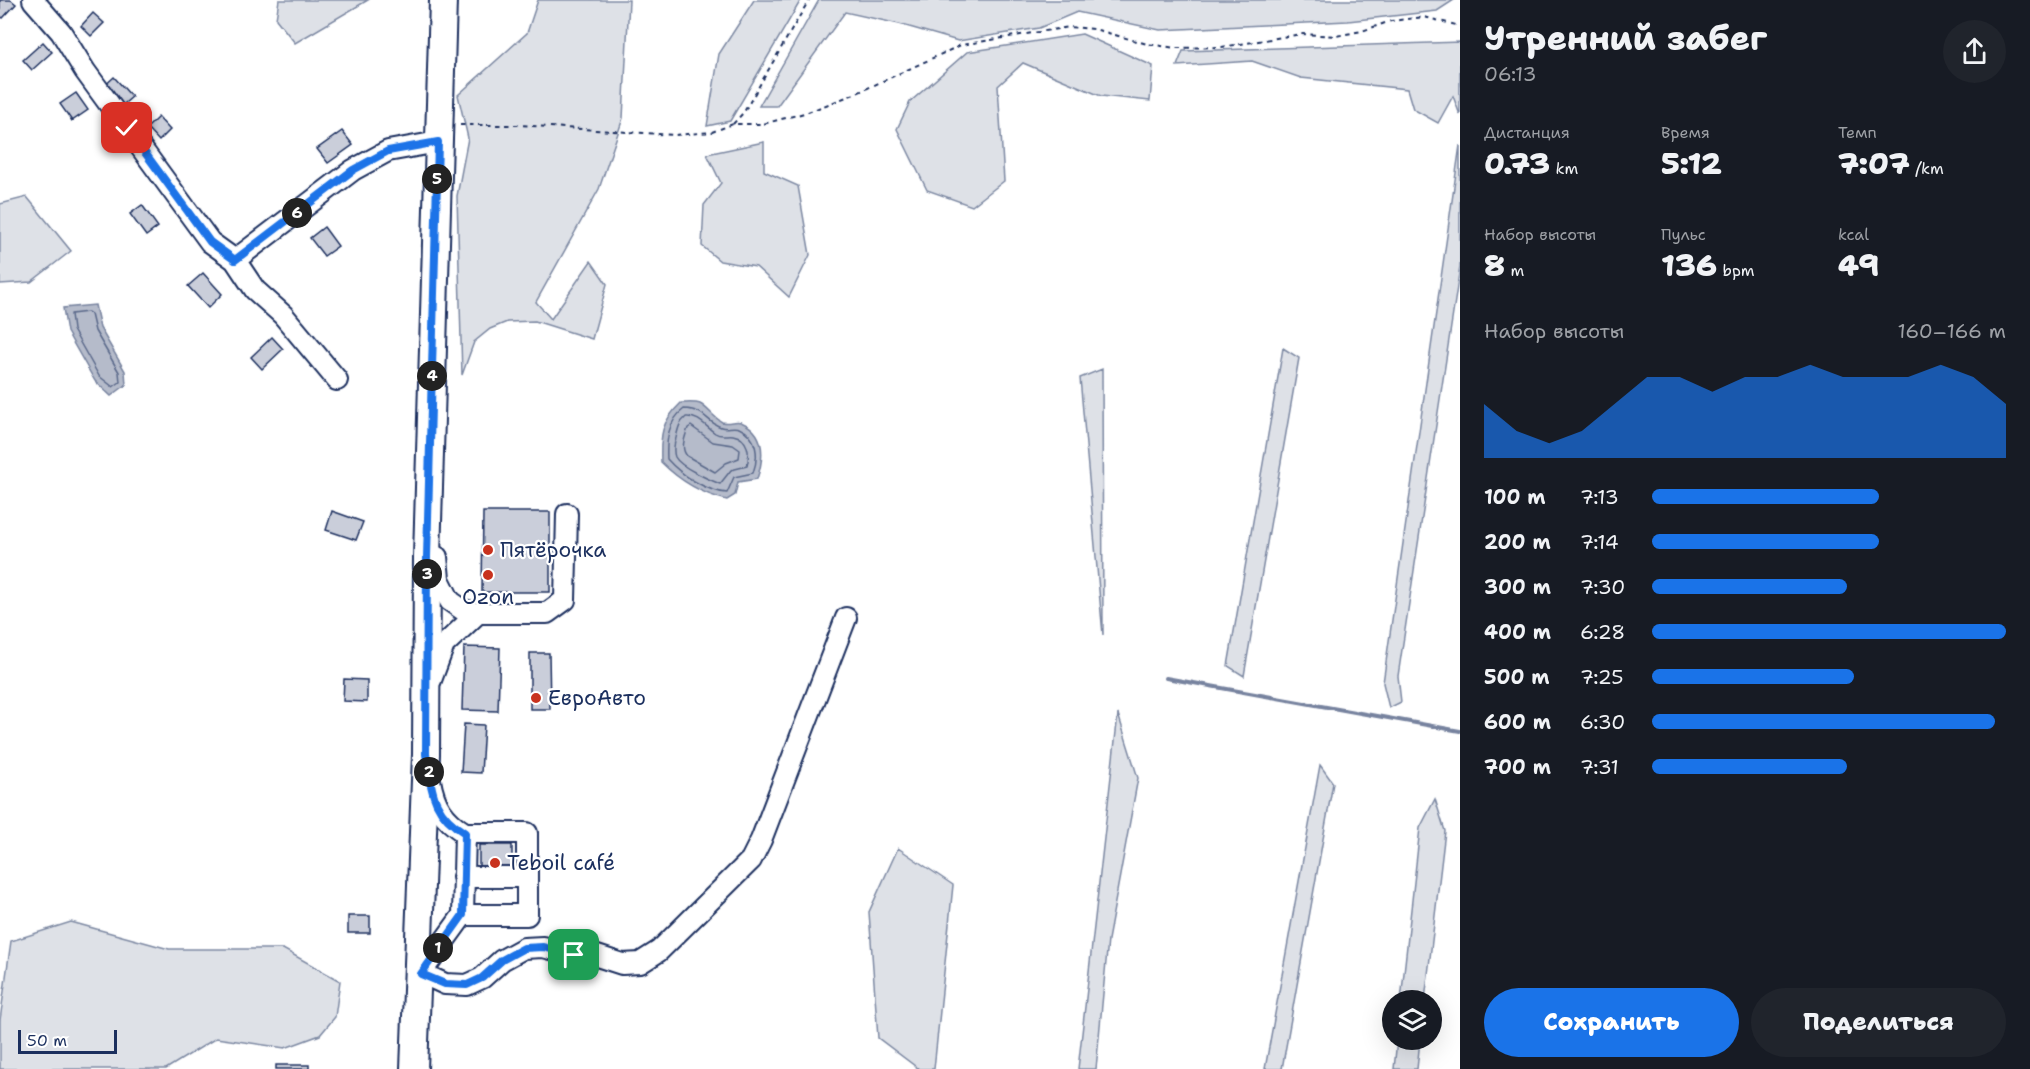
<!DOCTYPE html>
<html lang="ru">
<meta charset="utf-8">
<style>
body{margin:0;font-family:"Shantell Sans",sans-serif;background:#20242c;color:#f1f3f6;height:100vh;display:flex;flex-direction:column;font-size:22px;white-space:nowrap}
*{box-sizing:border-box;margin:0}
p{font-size:20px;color:#9ea1a6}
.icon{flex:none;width:33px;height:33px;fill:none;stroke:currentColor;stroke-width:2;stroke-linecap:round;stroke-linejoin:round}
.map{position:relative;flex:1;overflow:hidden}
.panel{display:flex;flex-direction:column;background:#171b24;width:570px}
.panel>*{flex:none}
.buttons{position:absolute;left:1382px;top:990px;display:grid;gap:12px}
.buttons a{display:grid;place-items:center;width:60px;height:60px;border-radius:50%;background:#171b24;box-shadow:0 6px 24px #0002;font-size:30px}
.scale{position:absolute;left:18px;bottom:15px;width:99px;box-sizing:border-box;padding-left:6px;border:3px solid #1b2f5e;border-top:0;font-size:16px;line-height:21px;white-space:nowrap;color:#1b2f5e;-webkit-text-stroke:4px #fff;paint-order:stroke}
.pin{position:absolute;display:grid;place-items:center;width:51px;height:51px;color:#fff;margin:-26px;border-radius:12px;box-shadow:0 3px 9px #0006}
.km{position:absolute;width:30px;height:30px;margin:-15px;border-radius:50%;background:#222;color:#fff;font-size:16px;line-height:30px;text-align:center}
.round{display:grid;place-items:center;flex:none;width:63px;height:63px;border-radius:32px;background:#20242c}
.overview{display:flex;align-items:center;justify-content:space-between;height:102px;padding:0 24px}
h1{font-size:33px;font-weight:800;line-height:45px}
.metrics{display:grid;grid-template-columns:repeat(3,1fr);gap:9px;height:102px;padding:6px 24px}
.metrics div{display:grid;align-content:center}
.metrics b{font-size:30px;font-weight:800}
.metrics small{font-size:16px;font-weight:400}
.metrics p{font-size:16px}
.chart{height:168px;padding:12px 24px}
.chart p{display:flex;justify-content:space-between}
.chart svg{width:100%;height:108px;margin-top:6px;fill:#1a73e8;opacity:.7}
.cta{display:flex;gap:12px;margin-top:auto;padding:12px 24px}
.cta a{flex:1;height:69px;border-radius:36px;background:#1a73e8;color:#fff;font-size:24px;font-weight:800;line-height:69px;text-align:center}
.cta a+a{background:#20242c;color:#f1f3f6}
ul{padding:0 24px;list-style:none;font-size:20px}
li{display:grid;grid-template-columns:96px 72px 1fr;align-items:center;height:45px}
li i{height:15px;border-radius:8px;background:#1a73e8}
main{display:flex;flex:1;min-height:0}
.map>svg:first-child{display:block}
.green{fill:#dee1e7;stroke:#7c88a2;stroke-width:1.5}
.water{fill:#b5bbca;stroke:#77839f;stroke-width:1.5}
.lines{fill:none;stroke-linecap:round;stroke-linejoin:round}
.shore{stroke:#596789;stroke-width:1.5}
.stream{stroke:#77839f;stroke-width:4}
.building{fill:#caceda;stroke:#1b2f5e;stroke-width:1.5}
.minor-casing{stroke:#1b2f5e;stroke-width:24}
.major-casing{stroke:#1b2f5e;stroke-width:30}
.path{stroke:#1b2f5e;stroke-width:2;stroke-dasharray:4.5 4.5;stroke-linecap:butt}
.minor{stroke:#fff;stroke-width:20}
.major{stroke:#fff;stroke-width:26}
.route-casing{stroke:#fff;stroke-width:12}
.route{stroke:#1a73e8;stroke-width:8}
.poi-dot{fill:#c8321e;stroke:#fff;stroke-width:2}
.labels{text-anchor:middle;stroke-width:4.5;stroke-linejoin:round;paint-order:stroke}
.poi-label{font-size:21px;fill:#1b2f5e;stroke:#fff;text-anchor:start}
</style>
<main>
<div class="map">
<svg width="1460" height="1069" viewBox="0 0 1460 1069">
<rect width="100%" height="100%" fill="#fff"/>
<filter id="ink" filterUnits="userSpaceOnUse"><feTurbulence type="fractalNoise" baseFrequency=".0167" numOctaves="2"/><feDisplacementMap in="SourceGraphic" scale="12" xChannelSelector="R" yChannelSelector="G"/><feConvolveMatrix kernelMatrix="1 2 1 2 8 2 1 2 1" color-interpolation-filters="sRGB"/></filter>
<g filter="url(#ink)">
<!-- green -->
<path class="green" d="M279,0h89l-73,43 -19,-24z
M538,0h91l-6,118 -24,71 -63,113 15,17 40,-58 16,23 -15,55 -57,-18 -28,1 -17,7 -16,13 -12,33 -5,-179 11,-58 -10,-43 69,-62z
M754,0h47l-71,121 -23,5 12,-72z
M819,0h635l-17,11 -89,10 -188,9 -83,-18 -38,16 -81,13 -59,-17 -54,-12 -68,94h-18z
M1082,34l71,32 -3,35 -49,-5 -78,-33 -25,23 6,95 -32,25 -45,-16 -30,-61 13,-27 57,-50z
M1460,42v73l-7,-19 -15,27 -25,-14 -6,-20 -106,-11 -49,-17 -75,5 6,-15z
M764,142v29l34,15 12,69 -21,42 -33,-30 -36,-6 -18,-15 2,-41 17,-22 -14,-29z
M1460,145v122l-62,409 3,26 -12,6 -6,-25z
M27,197l44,54 -40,31 -31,2v-80z
M1283,348l16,10 -55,318 -16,-10z
M1102,369l1,266 -23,-257z
M1118,714l20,64 -30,162 -12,129h-18z
M1320,765l13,18 -51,286h-17z
M1435,799l10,32 -20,169h-24l19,-172z
M898,848l55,37 -19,184h-15l-41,-31 -9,-126z
M71,922l98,27h114l57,32 -5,36 -15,18 -35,13 -69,-10 -50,31h-166v-49l11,-79z
M1397,1040h23l-3,29h-23z"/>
<!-- water -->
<path class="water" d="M95,305l5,23 25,43 1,14 -15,11 -16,-15 -28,-49 -4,-24z
M681,403c6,0 14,-1 19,1 8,4 14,14 22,18 6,2 14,-2 19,0 26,11 23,36 16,57l-19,3 -3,13 -8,5c-25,-6 -48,-20 -66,-38 -1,-27 0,-40 20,-59z"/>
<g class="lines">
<!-- shore -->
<path class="shore" d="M88,312l3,2 4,17 24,41 1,10 -7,5 -14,-11 -26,-46 -2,-16z
M684,409c23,1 20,12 37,18 5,2 13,-1 18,1 19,8 20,29 14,45l-19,4 -7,16c-21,-2 -46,-18 -60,-34 -1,-19 1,-38 17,-50z
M686,417c13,-1 19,9 29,16 6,4 12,1 18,2 16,3 17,19 14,31l-16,4 -11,14c-10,-4 -40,-17 -45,-27 -2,-5 -1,-14 1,-19 2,-9 3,-15 10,-21z
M691,426l22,16 20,3 7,5 -1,8 -13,5 -11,9 -28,-16c-7,-8 -2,-19 1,-28z"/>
<!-- stream -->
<path class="stream" d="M1166,678l294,53"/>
</g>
<!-- building -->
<path class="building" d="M0,0h11l5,4 -13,14 -3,-2z
M93,13l11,10 -13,13 -10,-10z
M43,42l9,10 -20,18 -9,-10z
M114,77l18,20 -14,12 -17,-20z
M76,93l12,17 -16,11 -12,-17z
M158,117l12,13 -11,11 -12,-13z
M342,131l11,14 -25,18 -11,-14z
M142,205l16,22 -12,9 -16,-22z
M324,227l14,19 -14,10 -14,-18z
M203,273l19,21 -14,14 -20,-22z
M272,337l11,12 -21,20 -11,-12z
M332,511l31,11 -7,18 -30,-10z
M483,512h67v80h-68z
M464,647l36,1 -2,63 -36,-1z
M530,653h19l1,56h-20z
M344,679l23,1v22l-24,-1z
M464,724l20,1 -3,48 -20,-1z
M479,845h33v25l-33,-1z
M348,916h22v17h-22z
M276,1065h33v4h-33z"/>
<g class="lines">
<!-- minor casing -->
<g class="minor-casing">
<path id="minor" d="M33,0l28,32 24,39 125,171 25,18 20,30 28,25 54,65
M235,260l118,-90 35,-19 50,-9
M437,557l2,22 11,22 13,9 15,3h69l18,-13 2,-86
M431,680l13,-35 34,-32
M465,833h62v44
M463,915h64v-38h-64
M421,973l24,11 22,1 15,-7 20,-18 22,-12 19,-1 31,8h20l28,9 18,-1 19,-12 92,-91 10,-20 85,-222
M419,982l2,-9 42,-58 2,-82c-21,-13 -31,-28 -35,-53"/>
</g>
<!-- major casing -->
<g class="major-casing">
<path id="major" d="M414,1069l12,-315 1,-197 16,-557"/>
</g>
<!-- path -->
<path class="path" d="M733,124l11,-12 65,-112
M460,125h58l157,10 37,-3 21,-8h30l45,-12 49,-19 104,-48 108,-18 25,2 53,15 29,4 46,-1 79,-13 35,2 26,-5 29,-10 33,-4 36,9"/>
<!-- minor -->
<use href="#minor" class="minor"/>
<!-- major -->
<use href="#major" class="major"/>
</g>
</g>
<g class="lines" filter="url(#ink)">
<!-- route casing -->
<g class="route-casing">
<path id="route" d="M127,128l83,114 25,18 118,-90 35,-19 50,-9 -11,415 -1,197c6,37 5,58 39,79l-2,82 -42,59 24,10 22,1 15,-7 20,-18 22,-12 19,-1 31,8"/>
</g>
<!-- route -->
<use href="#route" class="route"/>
</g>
<!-- markers -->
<g class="poi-dot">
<circle cx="488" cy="550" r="6"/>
<circle cx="488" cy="575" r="6"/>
<circle cx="536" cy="698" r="6"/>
<circle cx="495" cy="863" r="6"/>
</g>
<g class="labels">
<!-- poi labels -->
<g class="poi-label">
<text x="500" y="557">Пятёрочка</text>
<text x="488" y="604" text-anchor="middle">Ozon</text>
<text x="548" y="705">ЕвроАвто</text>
<text x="507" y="870">Teboil café</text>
</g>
</g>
</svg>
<div class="buttons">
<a><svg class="icon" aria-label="layers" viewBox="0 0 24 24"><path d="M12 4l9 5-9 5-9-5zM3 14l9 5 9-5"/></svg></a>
</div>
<div class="scale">50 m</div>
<div class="pin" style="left:574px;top:955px;background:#1e9e55"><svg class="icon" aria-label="arrive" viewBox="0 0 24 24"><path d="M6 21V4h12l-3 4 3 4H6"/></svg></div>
<div class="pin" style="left:127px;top:128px;background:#d93025"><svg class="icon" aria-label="check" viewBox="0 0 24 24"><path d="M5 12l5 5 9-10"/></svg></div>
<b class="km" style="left:438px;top:948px">1</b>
<b class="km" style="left:429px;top:772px">2</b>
<b class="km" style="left:427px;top:574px">3</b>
<b class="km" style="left:432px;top:376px">4</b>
<b class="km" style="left:437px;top:179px">5</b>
<b class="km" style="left:297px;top:213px">6</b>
</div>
<section class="panel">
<div class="overview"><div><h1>Утренний забег</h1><p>06:13</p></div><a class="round"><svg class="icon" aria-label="share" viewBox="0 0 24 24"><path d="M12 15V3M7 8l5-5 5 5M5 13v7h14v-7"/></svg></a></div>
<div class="metrics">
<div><p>Дистанция</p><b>0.73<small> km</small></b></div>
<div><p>Время</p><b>5:12</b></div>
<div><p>Темп</p><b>7:07<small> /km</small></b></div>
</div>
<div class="metrics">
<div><p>Набор высоты</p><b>8<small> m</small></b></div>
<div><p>Пульс</p><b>136<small> bpm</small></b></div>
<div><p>kcal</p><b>49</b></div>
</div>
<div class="chart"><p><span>Набор высоты</span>160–166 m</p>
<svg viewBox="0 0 160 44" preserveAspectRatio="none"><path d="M0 44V22L10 33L20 38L30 33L40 22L50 11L60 11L70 17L80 11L90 11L100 6L110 11L120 11L130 11L140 6L150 11L160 22V44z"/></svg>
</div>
<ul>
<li><b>100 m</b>7:13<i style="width:64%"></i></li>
<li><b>200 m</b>7:14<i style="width:64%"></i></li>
<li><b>300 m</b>7:30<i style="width:55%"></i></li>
<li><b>400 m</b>6:28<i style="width:100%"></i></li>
<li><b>500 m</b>7:25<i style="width:57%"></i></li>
<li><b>600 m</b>6:30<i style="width:97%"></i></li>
<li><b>700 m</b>7:31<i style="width:55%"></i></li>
</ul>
<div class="cta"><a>Сохранить</a><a>Поделиться</a></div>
</section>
</main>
